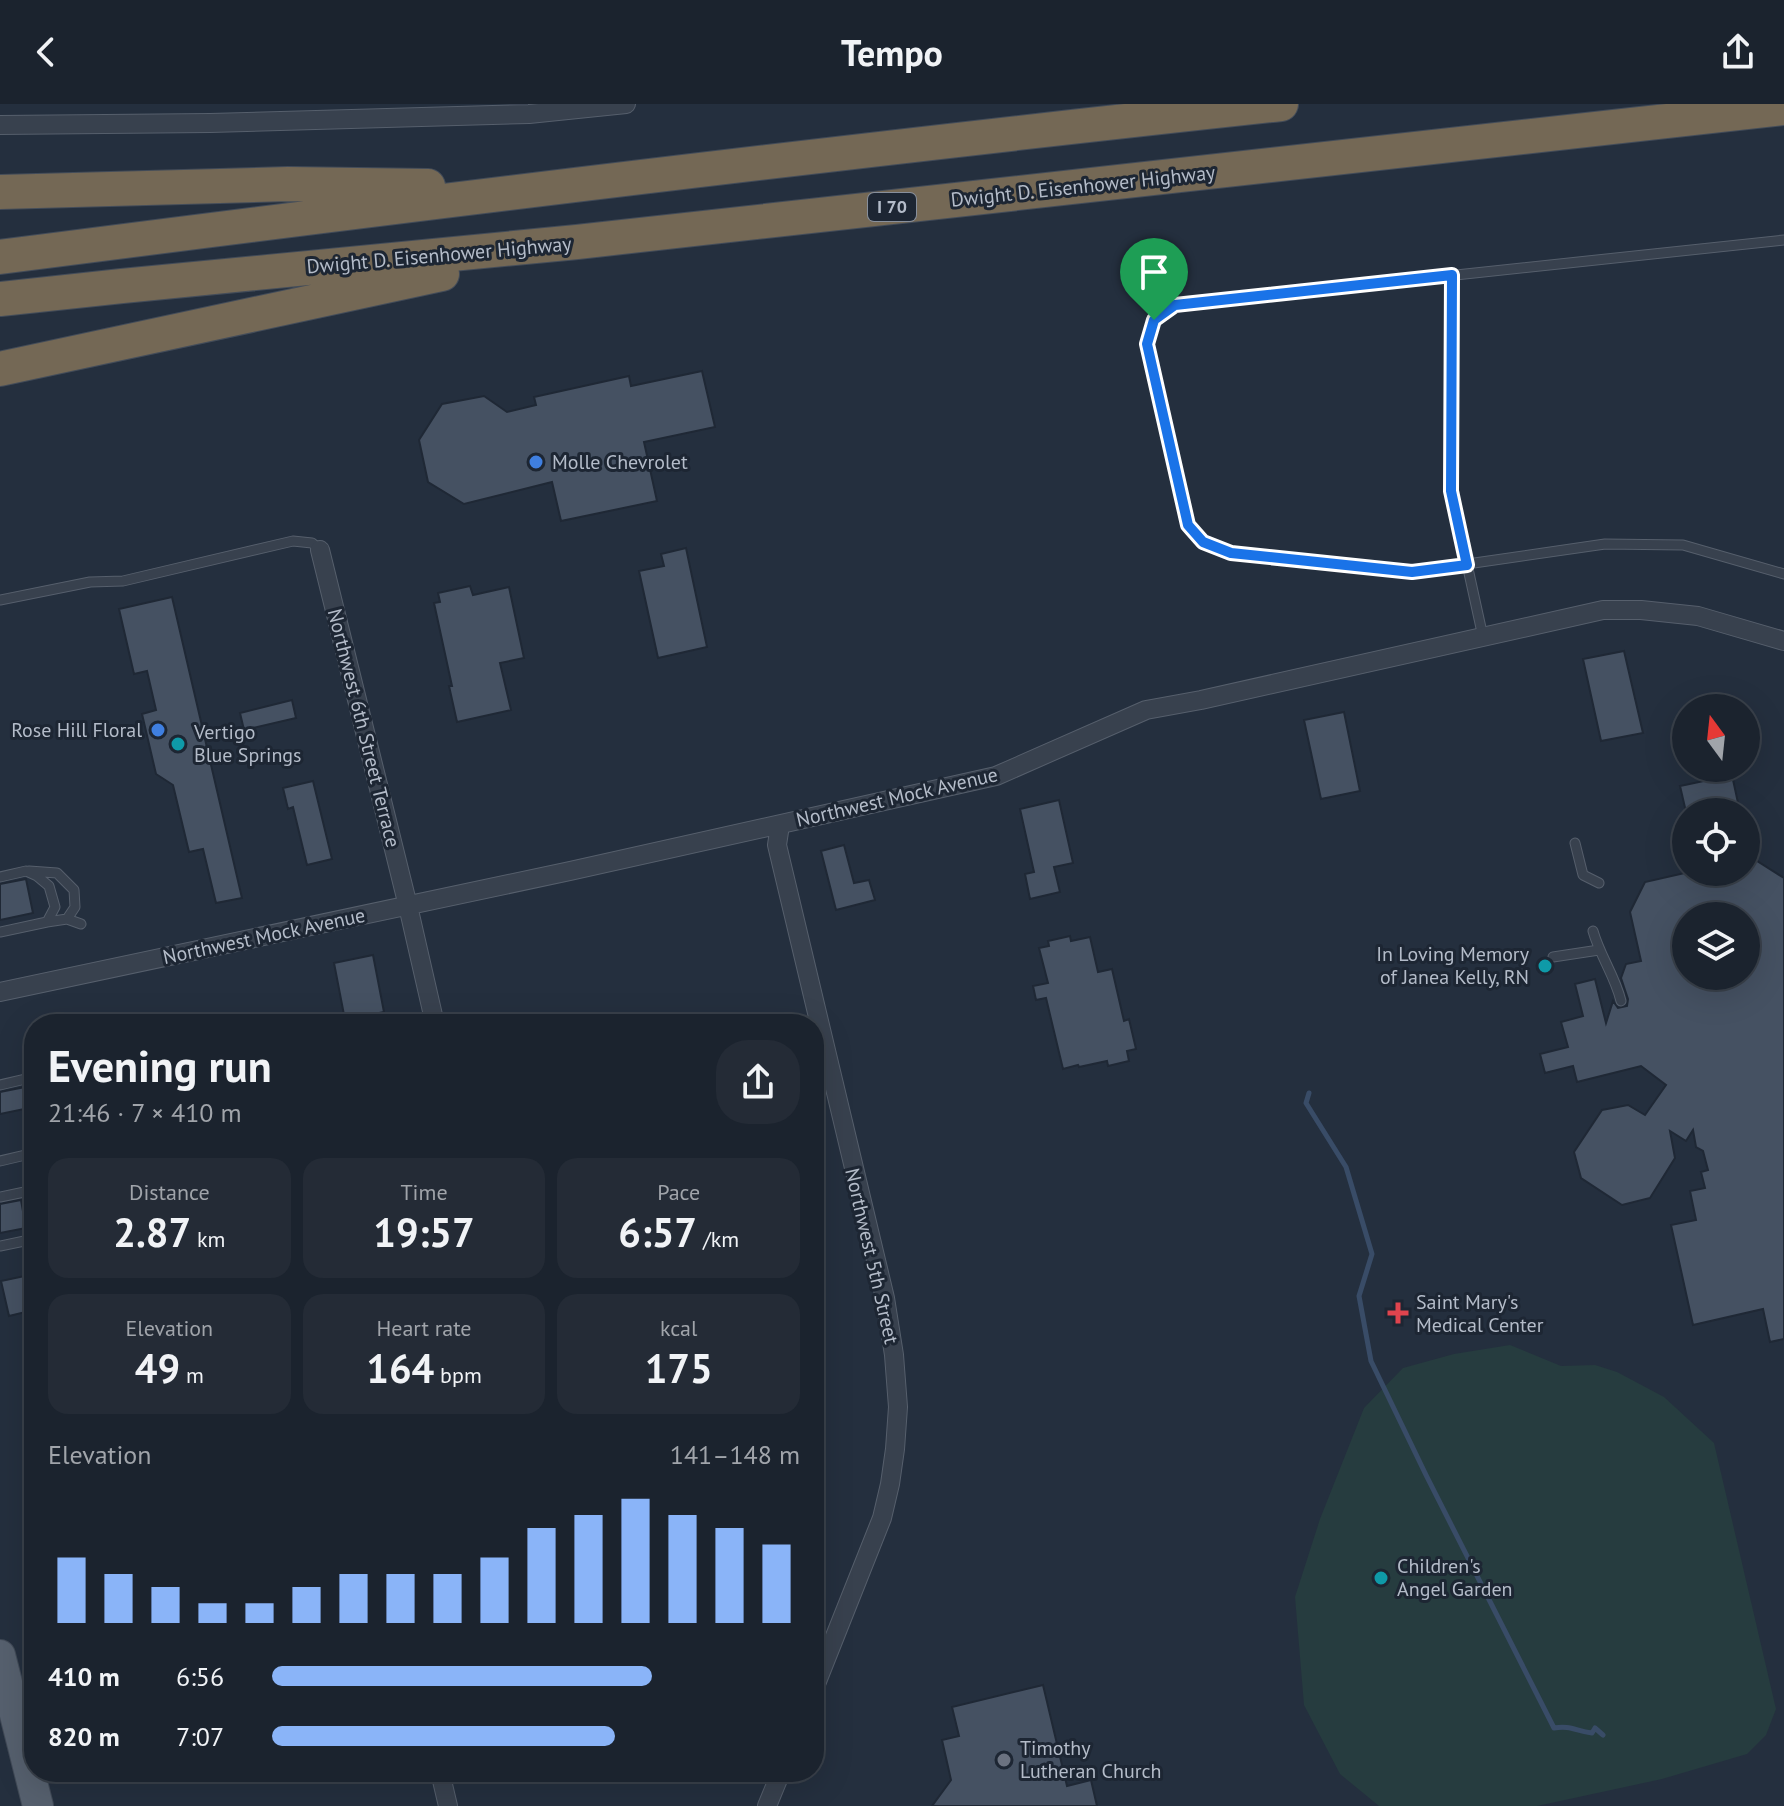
<!DOCTYPE html>
<meta charset="utf-8">
<style>
body{margin:0;font-family:"PT Sans",sans-serif;background:#242b36;color:#f1f3f6;height:100vh;display:flex;flex-direction:column;font-size:30px;white-space:nowrap}
*{box-sizing:border-box;margin:0}
p{font-size:26px;color:#a0a4aa}
.icon{flex:none;width:44px;height:44px;fill:none;stroke:currentColor;stroke-width:2;stroke-linecap:round;stroke-linejoin:round}
.map{position:relative;flex:1;overflow:hidden}
.side{position:absolute;left:24px;top:910px;width:800px;height:768px;display:flex;flex-direction:column;background:#1b232e;border-radius:32px;box-shadow:0 8px 32px #0002,0 0 0 2px #39404a}
.side>*{flex:none}
.needle{width:52px;rotate:345deg}
.tools{position:absolute;left:1672px;top:590px;display:grid;gap:16px}
.tools a{display:grid;place-items:center;width:88px;height:88px;border-radius:50%;background:#1b232e;box-shadow:0 8px 32px #0002,0 0 0 2px #39404a;font-size:40px}
.pin{position:absolute;display:grid;place-items:center;width:68px;height:68px;color:#fff;margin:-82px -34px;border-radius:50% 50% 50% 0;rotate:-45deg;box-shadow:0 0 8px #0007}
.pin .icon{rotate:45deg}
.round{display:grid;place-items:center;flex:none;width:84px;height:84px;border-radius:32px;background:#242b36}
.overview{display:flex;align-items:center;justify-content:space-between;height:136px;padding:0 24px}
h1{font-size:44px;font-weight:800;line-height:60px}
.stats{display:grid;grid-template-columns:repeat(3,1fr);gap:12px;height:136px;padding:8px 24px}
.stats div{display:grid;align-content:center;border-radius:20px;background:#242b36;text-align:center}
.stats b{font-size:40px;font-weight:800}
.stats small{font-size:22px;font-weight:400}
.stats p{font-size:22px}
.chart{height:224px;padding:16px 24px}
.chart p{display:flex;justify-content:space-between}
.chart svg{width:100%;height:144px;margin-top:8px;stroke:#8ab4f8;stroke-width:6}
ul{padding:0 24px;list-style:none;font-size:26px}
li{display:grid;grid-template-columns:128px 96px 1fr;align-items:center;height:60px}
li i{height:20px;border-radius:10px;background:#8ab4f8}
header{display:flex;justify-content:space-between;align-items:center;height:104px;padding:0 24px;background:#1b232e;font-size:36px;font-weight:800}
.map>svg:first-child{display:block}
.green{fill:#263c3f}
.lines{fill:none;stroke-linecap:round;stroke-linejoin:round}
.stream{stroke:#394c67;stroke-width:5}
.building{fill:#455162;stroke:#1f2835;stroke-width:2;fill-rule:evenodd}
.lane-casing{stroke:#565f6c;stroke-width:11}
.street-casing{stroke:#565f6c;stroke-width:20}
.primary-casing{stroke:#414a57;stroke-width:32}
.highway-casing{stroke:#434c59;stroke-width:36}
.lane{stroke:#38414e;stroke-width:9}
.street{stroke:#38414e;stroke-width:18}
.primary{stroke:#56606e;stroke-width:30}
.highway{stroke:#746855;stroke-width:34}
.route-casing{stroke:#fff;stroke-width:16}
.route{stroke:#1a73e8;stroke-width:10}
.shop-dot{fill:#3f7fe0;stroke:#1d2633;stroke-width:3}
.culture-dot{fill:#0f9aa8;stroke:#1d2633;stroke-width:3}
.health-dot{fill:#e0444e;stroke:#1d2633;stroke-width:3}
.worship-dot{fill:#6b7280;stroke:#1d2633;stroke-width:3}
.labels{text-anchor:middle;stroke-width:6;stroke-linejoin:round;paint-order:stroke}
.shield{fill:#1d2633;stroke:#878f9c;stroke-width:2}
.shield-label{font-size:18px;font-weight:bold;fill:#b4bcc9}
.street-label{font-size:20px;fill:#b4bcc9;stroke:#1d2633}
.poi-label{font-size:20px;fill:#b4bcc9;stroke:#1d2633;text-anchor:start}
</style>
<header><svg class="icon" aria-label="back" viewBox="0 0 24 24"><path d="M15 5l-7 7 7 7"/></svg>Tempo<svg class="icon" aria-label="share" viewBox="0 0 24 24"><path d="M12 15V3M7 8l5-5 5 5M5 13v7h14v-7"/></svg></header>
<div class="map">
<svg width="1784" height="1702" viewBox="0 0 1784 1702">
<rect width="100%" height="100%" fill="#242f3e"/>
<!-- green -->
<path class="green" d="M1510,1241l51,21 34,-1 22,7 47,25 50,46 62,266 -10,26 -19,19 -85,25 -125,27h-158l-39,-32 -36,-69 -9,-108 25,-78 44,-111 39,-40 51,-14z"/>
<g class="lines">
<!-- stream -->
<path class="stream" d="M1309,989l-3,10 40,64 26,87 -13,42 12,65 55,114 128,253c16,-3 22,3 38,5l3,-5 8,7"/>
</g>
<!-- building -->
<path class="building" d="M702,267l13,56 -71,15 13,59 -96,20 -9,-39 -88,22 -36,-22 -9,-42 23,-36 42,-8 23,16 29,-7 -2,-8 95,-21 2,10z
M686,444l21,99 -49,11 -19,-87 25,-5 -3,-12z
M470,482l3,9 36,-8 15,71 -24,5 11,47 -54,12 -8,-36h3l-18,-83 6,-1 -2,-9z
M172,493l70,301 -26,5 -13,-54 -14,3 -16,-67 -17,-11 -14,-60 14,-4 -9,-39 -13,3 -15,-65z
M1624,547l19,82 -42,8 -18,-82z
M292,596l4,18 -52,12 -4,-17z
M1344,608l16,79 -39,8 -17,-79z
M1732,671l8,37h-54l-6,-26z
M313,677l19,78 -25,6 -14,-58 -5,2 -5,-21z
M1059,696l14,63 -19,4 6,25 -30,7 -5,-25 9,-2 -14,-63z
M844,741l10,38 15,-3 6,20 -39,10 -15,-59z
M1746,750l38,24v461l-14,3 -7,-33 -70,16 -22,-100 25,-5 -6,-29 15,-3 -4,-16 7,-2 -5,-19 -7,-4 -3,-17 -7,11 -16,-10 5,27 -25,40 -28,7 -41,-27 -7,-26 28,-42 26,-5 17,10 21,-30 -25,-19 -64,16 -4,-16 -28,7 -5,-19 28,-7 -7,-25 22,-6 -8,-32 20,-5 11,44 7,-22 5,7 9,-2 1,-7 -7,-21 5,-14 15,-3 -11,-49 15,-30 44,-10h57zM1686,812h60v60h-60z
M26,775l7,34 -33,7v-36z
M1070,832l1,5 19,-4 8,35 14,-3 12,52 5,-2 7,30 -9,2 2,10 -21,5 -1,-5 -28,6 -1,-2 -15,4 -17,-71 -10,2 -3,-14 15,-3 -9,-35 10,-2 -1,-5z
M373,851l11,57 -39,8 -11,-57z
M30,982l4,21 -34,7v-22z
M21,1096l5,28 -26,5v-29z
M34,1170v36l-25,6 -8,-35z
M1043,1581l24,101 24,-6 6,26h-165l19,-26 -9,-40 17,-4 -7,-29z"/>
<g class="lines">
<!-- lane casing -->
<g class="lane-casing">
<path id="lane" d="M1784,136l-609,65 -21,15 -7,24 41,181 15,17 28,11 181,19 193,-28 78,1 101,29
M1452,171l-1,216 32,146
M0,496l90,-18 33,-1 170,-40 19,2 8,7
M1575,739l8,32 16,8
M29,767l28,2 17,17 1,17 -8,12 -20,3
M0,773l26,-6 11,5 12,10 6,21 -8,15 -47,10
M67,815l14,5
M1593,827c7,25 22,45 28,70
M1553,853l46,-7
M0,981l34,-8
M0,1057l34,-8
M0,1093l34,-7
M0,1142l34,-7"/>
</g>
<!-- street casing -->
<g class="street-casing">
<path id="street" d="M0,21l210,-2 319,-9 97,-10
M320,446l88,356 27,118
M780,721l-3,20 108,453 9,57 4,52 -3,42 -5,35 -8,34 -68,171
M0,888l570,-121 426,-95 150,-66 55,-10 402,-90h38l57,6 86,25
M440,1668l8,34
M767,1702l14,-34"/>
</g>
<!-- primary casing -->
<g class="primary-casing">
<path id="primary" d="M0,1551l38,151"/>
</g>
<!-- highway casing -->
<g class="highway-casing">
<path id="highway" d="M0,88l288,-8 140,2
M0,153c426,-55 853,-107 1281,-153
M0,195l122,-13 455,-44 1207,-134
M0,265l442,-95"/>
</g>
<!-- lane -->
<use href="#lane" class="lane"/>
<!-- street -->
<use href="#street" class="street"/>
<!-- primary -->
<use href="#primary" class="primary"/>
<!-- highway -->
<use href="#highway" class="highway"/>
</g>
<g class="lines">
<!-- route casing -->
<g class="route-casing">
<path id="route" d="M1452,171l-1,216 16,74 -55,7 -181,-19 -28,-11 -15,-17 -41,-181 7,-24 21,-15z"/>
</g>
<!-- route -->
<use href="#route" class="route"/>
</g>
<!-- markers -->
<g class="shop-dot">
<circle cx="536" cy="358" r="8"/>
<circle cx="158" cy="626" r="8"/>
</g>
<g class="culture-dot">
<circle cx="178" cy="640" r="8"/>
<circle cx="1545" cy="862" r="8"/>
<circle cx="1381" cy="1474" r="8"/>
</g>
<path class="health-dot" d="M1394 1197h8v8h8v8h-8v8h-8v-8h-8v-8h8z"/>
<circle class="worship-dot" cx="1004" cy="1656" r="8"/>
<g class="labels">
<!-- shield labels -->
<rect class="shield" x="868" y="89" width="48" height="28" rx="6"/>
<g class="shield-label">
<text x="892" y="109">I 70</text>
</g>
<!-- street labels -->
<g class="street-label">
<text transform="translate(1083 82) rotate(-6)" y="7">Dwight D. Eisenhower Highway</text>
<text transform="translate(439 151) rotate(-5)" y="7">Dwight D. Eisenhower Highway</text>
<text transform="translate(364 624) rotate(76)" y="7">Northwest 6th Street Terrace</text>
<text transform="translate(897 693) rotate(-13)" y="7">Northwest Mock Avenue</text>
<text transform="translate(264 832) rotate(-12)" y="7">Northwest Mock Avenue</text>
<text transform="translate(872 1152) rotate(77)" y="7">Northwest 5th Street</text>
</g>
<!-- poi labels -->
<g class="poi-label">
<text x="552" y="365">Molle Chevrolet</text>
<text x="142" y="633" text-anchor="end">Rose Hill Floral</text>
<text x="194" y="635">Vertigo<tspan x="194" dy="23">Blue Springs</tspan></text>
<text x="1529" y="857" text-anchor="end">In Loving Memory<tspan x="1529" dy="23">of Janea Kelly, RN</tspan></text>
<text x="1416" y="1205">Saint Mary's<tspan x="1416" dy="23">Medical Center</tspan></text>
<text x="1397" y="1469">Children's<tspan x="1397" dy="23">Angel Garden</tspan></text>
<text x="1020" y="1651">Timothy<tspan x="1020" dy="23">Lutheran Church</tspan></text>
</g>
</g>
</svg>
<div class="tools">
<a><svg class="needle" viewBox="-14 -14 28 28"><path d="M0-13l5 13h-10z" fill="#e53935"/><path d="M0 13l5-13h-10z" fill="#a0a4aa"/></svg></a>
<a><svg class="icon" aria-label="locate" viewBox="0 0 24 24"><circle cx="12" cy="12" r="6"/><path d="M12 2v4M12 18v4M2 12h4M18 12h4"/></svg></a>
<a><svg class="icon" aria-label="layers" viewBox="0 0 24 24"><path d="M12 4l9 5-9 5-9-5zM3 14l9 5 9-5"/></svg></a>
</div>
<div class="pin" style="left:1154px;top:216px;background:#1e9e55"><svg class="icon" aria-label="arrive" viewBox="0 0 24 24"><path d="M6 21V4h12l-3 4 3 4H6"/></svg></div>
<section class="side">
<div class="overview"><div><h1>Evening run</h1><p>21:46 · 7 × 410 m</p></div><a class="round"><svg class="icon" aria-label="share" viewBox="0 0 24 24"><path d="M12 15V3M7 8l5-5 5 5M5 13v7h14v-7"/></svg></a></div>
<div class="stats">
<div><p>Distance</p><b>2.87<small> km</small></b></div>
<div><p>Time</p><b>19:57</b></div>
<div><p>Pace</p><b>6:57<small> /km</small></b></div>
</div>
<div class="stats">
<div><p>Elevation</p><b>49<small> m</small></b></div>
<div><p>Heart rate</p><b>164<small> bpm</small></b></div>
<div><p>kcal</p><b>175</b></div>
</div>
<div class="chart"><p><span>Elevation</span>141–148 m</p>
<svg viewBox="0 0 160 44" preserveAspectRatio="none"><path d="M5 44V24M15 44V29M25 44V33M35 44V38M45 44V38M55 44V33M65 44V29M75 44V29M85 44V29M95 44V24M105 44V15M115 44V11M125 44V6M135 44V11M145 44V15M155 44V20"/></svg>
</div>
<ul>
<li><b>410 m</b>6:56<i style="width:72%"></i></li>
<li><b>820 m</b>7:07<i style="width:65%"></i></li>
</ul>
</section>
</div>
